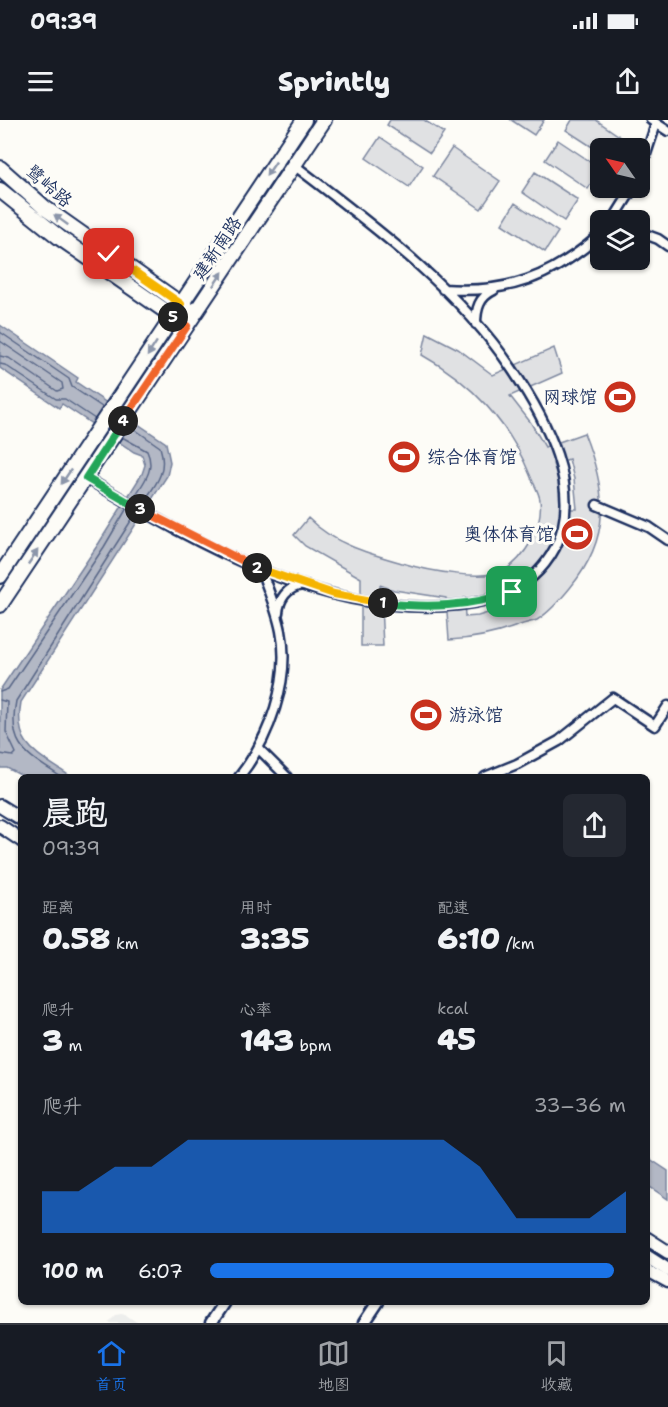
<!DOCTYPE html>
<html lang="zh">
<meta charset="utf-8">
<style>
body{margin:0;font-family:"Shantell Sans","LXGW WenKai TC",sans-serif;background:#242831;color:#f1f3f6;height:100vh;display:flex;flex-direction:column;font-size:22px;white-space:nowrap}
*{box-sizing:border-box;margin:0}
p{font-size:20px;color:#9ea1a6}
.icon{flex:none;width:33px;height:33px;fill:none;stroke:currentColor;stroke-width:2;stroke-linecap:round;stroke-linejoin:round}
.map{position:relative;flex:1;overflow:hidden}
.panel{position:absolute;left:18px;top:654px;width:632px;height:531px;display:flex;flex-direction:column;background:#171b24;border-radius:9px;box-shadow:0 2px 4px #0004}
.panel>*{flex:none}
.needle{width:39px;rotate:304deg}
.controls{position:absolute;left:590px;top:18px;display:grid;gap:12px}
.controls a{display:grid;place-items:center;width:60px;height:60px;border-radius:9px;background:#171b24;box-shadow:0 2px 4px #0004;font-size:30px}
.pin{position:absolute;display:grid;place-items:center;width:51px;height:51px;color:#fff;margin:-26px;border-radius:12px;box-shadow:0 3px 9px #0006}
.km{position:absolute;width:30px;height:30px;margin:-15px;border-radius:50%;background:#222;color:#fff;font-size:16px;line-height:30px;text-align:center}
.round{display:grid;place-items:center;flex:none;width:63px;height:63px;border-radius:9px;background:#242831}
.head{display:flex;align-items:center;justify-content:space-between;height:102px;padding:0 24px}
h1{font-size:33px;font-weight:800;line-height:45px}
.stats{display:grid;grid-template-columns:repeat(3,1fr);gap:9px;height:102px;padding:6px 24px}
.stats div{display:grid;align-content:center}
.stats b{font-size:30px;font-weight:800}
.stats small{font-size:16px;font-weight:400}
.stats p{font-size:16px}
.chart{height:168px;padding:12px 24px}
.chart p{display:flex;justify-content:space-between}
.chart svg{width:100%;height:108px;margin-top:6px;fill:#1a73e8;opacity:.7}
ul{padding:0 24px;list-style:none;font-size:20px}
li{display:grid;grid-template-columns:96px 72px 1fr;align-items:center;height:45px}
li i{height:15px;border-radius:8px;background:#1a73e8}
.status{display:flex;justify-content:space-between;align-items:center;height:42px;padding:0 30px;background:#171b24;direction:ltr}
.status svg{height:16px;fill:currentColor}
header{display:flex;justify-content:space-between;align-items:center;height:78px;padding:0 24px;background:#171b24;font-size:27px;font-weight:800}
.menu{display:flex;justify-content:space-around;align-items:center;height:84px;border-top:2px solid #363941;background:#171b24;font-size:16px;color:#9ea1a6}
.menu a{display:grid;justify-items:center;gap:3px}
.menu .current{color:#1a73e8}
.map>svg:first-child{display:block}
.built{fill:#edeeec}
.green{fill:#e0e1e3;stroke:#7e88a0;stroke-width:1.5;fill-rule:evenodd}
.water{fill:#b3b8c5;stroke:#76819c;stroke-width:1.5}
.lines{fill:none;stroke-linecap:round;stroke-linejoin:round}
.shore{stroke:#586687;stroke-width:1.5}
.minor-casing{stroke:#1b2f5e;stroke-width:13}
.tertiary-casing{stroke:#1b2f5e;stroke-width:15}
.secondary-casing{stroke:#1b2f5e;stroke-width:16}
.primary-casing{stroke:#1b2f5e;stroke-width:18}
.minor{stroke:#fdfcf7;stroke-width:8}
.tertiary{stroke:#fdfcf7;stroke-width:10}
.secondary{stroke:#fdfcf7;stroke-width:12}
.primary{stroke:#fdfcf7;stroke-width:14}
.oneway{fill:#8c96aa}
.split-1-casing{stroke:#fff;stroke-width:12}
.split-2-casing{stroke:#fff;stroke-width:12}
.split-3-casing{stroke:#fff;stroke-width:12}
.split-4-casing{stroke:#fff;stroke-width:12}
.split-5-casing{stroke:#fff;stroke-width:12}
.split-6-casing{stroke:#fff;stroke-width:12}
.split-1{stroke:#22a559;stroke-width:8}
.split-2{stroke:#f5b400;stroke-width:8}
.split-3{stroke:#f0652b;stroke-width:8}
.split-4{stroke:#22a559;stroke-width:8}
.split-5{stroke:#f0652b;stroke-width:8}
.split-6{stroke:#f5b400;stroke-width:8}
.labels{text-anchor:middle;stroke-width:6;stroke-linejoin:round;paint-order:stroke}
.street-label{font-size:18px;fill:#1b2f5e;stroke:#fdfcf7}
.poi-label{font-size:18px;fill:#1b2f5e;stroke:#fdfcf7;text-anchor:end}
</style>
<div class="status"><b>09:39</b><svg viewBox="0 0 49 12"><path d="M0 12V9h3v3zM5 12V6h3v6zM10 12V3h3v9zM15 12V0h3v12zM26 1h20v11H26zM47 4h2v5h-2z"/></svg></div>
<header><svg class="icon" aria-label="menu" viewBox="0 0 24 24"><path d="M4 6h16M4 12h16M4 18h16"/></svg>Sprintly<svg class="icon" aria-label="share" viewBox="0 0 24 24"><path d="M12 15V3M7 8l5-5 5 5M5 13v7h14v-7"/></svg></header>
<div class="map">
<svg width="668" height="1203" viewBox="0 0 668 1203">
<rect width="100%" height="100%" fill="#fdfcf7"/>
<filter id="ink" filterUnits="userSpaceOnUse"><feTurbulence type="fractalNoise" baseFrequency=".0167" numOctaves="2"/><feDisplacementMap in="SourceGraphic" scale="12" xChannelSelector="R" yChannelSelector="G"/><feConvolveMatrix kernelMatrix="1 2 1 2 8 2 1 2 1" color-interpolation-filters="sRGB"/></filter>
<g filter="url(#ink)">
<!-- built -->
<path class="built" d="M121,1194l5,1 12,8h-30l8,-8z"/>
<!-- green -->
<path class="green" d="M390,0h34l20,13 -14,20 -43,-28z
M511,0h33l-10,15z
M572,0h24l26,18 -7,10h-15v4l-34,-22z
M380,17l43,29 -14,21 -43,-29z
M558,20l42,28 -12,21 -43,-29z
M452,28l48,33 -19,28 -48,-33z
M535,52l43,28 -14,21 -42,-29z
M515,83l43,29 -13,20 -43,-28z
M427,213l31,16 35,26 61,-27 8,25 -52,23 21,27 14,24 39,-14c23,58 28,104 -14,155 -9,11 -20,24 -33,32 -5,2 -12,3 -17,5 -24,9 -46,14 -71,15l-3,-42 -52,-8 -14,-5 3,61h-22v-68l-56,-32 -11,-11 14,-17c26,26 59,35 94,45 23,7 81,19 103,7 12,-7 20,-18 27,-30 6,-13 10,-26 8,-40 -1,-8 -7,-17 -10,-25 -21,-52 -59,-93 -108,-120zM569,339l5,20 3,30h-17l-1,-27 -6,-18zM507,470l7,15 -36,11 -13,1 -1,-19 18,-1z"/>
<!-- water -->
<path class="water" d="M0,205l78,53 -2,4 90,61 4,19 -3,14 -146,226c-8,46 18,52 50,75h-47l-17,-9h-7v-78l99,-147 43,-69 3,-9 -3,-10 -8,-3 -72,-48 -3,4 -59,-40z
M647,1037l21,14v28l-21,-14z"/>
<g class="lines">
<!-- shore -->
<path class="shore" d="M0,212l69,47 3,8 30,20
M0,221l62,42 1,6 -6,2 -48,-33 -9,-2
M0,244l5,1 51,34h9l30,20
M130,306l30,21c8,25 -4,37 -18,57
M122,317l25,14c9,19 -4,32 -14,48
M0,572l8,-3 96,-142 23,-39
M0,580l7,2 -1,30 10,21 -3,3 -13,-2
M61,657c-34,-23 -54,-30 -45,-76l120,-188"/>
<!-- minor casing -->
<g class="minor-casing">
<path id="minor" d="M651,0l17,11
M639,55l17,-51
M613,100l20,-32
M639,112l19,7 10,7
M443,169c65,5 109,-12 157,-54
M476,204c0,-15 3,-27 18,-34
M86,358c111,65 238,141 373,127 41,-4 76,-19 96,-57 30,-58 -10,-130 -43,-179 -56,-83 -140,-144 -218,-204
M597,385l52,22 19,13
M278,493c1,-14 9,-26 25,-28
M259,629l28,28
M239,657c30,-38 52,-97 42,-146 -4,-21 -13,-41 -20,-61
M485,657l32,-13 42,-23 54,-43 42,28 13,-20"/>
</g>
<!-- tertiary casing -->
<g class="tertiary-casing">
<path id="tertiary" d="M646,1150l22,12
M211,1203l14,-21
M364,1203l14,-21"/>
</g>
<!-- secondary casing -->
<g class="secondary-casing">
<path id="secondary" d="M0,686l21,13
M0,706l21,14
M646,1118l22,14
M646,1136l22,14"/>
</g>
<!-- primary casing -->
<g class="primary-casing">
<path id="primary" d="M0,48l45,40 143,101
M0,70l60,48 120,83
M0,456l304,-456
M0,485l324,-485"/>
</g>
<!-- minor -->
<use href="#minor" class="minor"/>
<!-- tertiary -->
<use href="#tertiary" class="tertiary"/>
<!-- secondary -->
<use href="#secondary" class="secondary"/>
<!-- primary -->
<use href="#primary" class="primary"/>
</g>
<!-- one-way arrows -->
<defs><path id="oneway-solid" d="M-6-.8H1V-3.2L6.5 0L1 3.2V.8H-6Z" transform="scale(1.5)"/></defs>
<g class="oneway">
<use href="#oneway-solid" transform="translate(271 49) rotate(124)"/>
<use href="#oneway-solid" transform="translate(61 100) rotate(-144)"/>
<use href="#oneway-solid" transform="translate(218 159) rotate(-56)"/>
<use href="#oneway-solid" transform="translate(152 229) rotate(123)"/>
<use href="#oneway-solid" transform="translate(66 357) rotate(124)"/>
<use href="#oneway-solid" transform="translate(33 437) rotate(-56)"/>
</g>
</g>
<g class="lines" filter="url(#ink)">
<!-- split-1 casing -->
<g class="split-1-casing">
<path id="split-1" d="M383,483c44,5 86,4 129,-11"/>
</g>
<!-- split-2 casing -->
<g class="split-2-casing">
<path id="split-2" d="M257,448l77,26 49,9"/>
</g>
<!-- split-3 casing -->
<g class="split-3-casing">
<path id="split-3" d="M140,389l117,59"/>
</g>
<!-- split-4 casing -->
<g class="split-4-casing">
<path id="split-4" d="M123,301l-37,57 54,31"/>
</g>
<!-- split-5 casing -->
<g class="split-5-casing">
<path id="split-5" d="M123,301l64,-95 -14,-9"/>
</g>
<!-- split-6 casing -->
<g class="split-6-casing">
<path id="split-6" d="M109,134l72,50 -8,13"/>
</g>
<!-- split-1 -->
<use href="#split-1" class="split-1"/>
<!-- split-2 -->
<use href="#split-2" class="split-2"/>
<!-- split-3 -->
<use href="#split-3" class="split-3"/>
<!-- split-4 -->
<use href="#split-4" class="split-4"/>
<!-- split-5 -->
<use href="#split-5" class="split-5"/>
<!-- split-6 -->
<use href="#split-6" class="split-6"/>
</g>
<!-- icons -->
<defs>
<g id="stadium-disc" transform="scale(1.725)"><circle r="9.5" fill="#c8321e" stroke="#fdfcf7"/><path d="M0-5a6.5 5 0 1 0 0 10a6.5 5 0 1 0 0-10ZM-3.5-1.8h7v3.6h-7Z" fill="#fff"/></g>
</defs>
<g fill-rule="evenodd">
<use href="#stadium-disc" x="620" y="277"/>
<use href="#stadium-disc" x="404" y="337"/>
<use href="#stadium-disc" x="577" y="414"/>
<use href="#stadium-disc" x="426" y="595"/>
</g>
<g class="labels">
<!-- street labels -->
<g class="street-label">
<text transform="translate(49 66) rotate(40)" y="6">鹭岭路</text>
<text transform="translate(217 128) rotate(-56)" y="6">建新南路</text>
</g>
<!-- poi labels -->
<g class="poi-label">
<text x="597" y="283">网球馆</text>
<text x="427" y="343" text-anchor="start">综合体育馆</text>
<text x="554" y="420">奥体体育馆</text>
<text x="449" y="601" text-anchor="start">游泳馆</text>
</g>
</g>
</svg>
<div class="controls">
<a><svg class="needle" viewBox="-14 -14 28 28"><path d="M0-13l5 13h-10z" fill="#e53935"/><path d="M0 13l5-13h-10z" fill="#9ea1a6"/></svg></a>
<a><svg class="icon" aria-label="layers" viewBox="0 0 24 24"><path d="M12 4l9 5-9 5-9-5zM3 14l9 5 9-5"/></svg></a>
</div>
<div class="pin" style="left:512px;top:472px;background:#1e9e55"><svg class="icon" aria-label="arrive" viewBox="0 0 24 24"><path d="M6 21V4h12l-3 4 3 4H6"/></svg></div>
<div class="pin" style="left:109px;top:134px;background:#d93025"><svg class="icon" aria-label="check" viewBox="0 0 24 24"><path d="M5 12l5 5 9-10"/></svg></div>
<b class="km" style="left:383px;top:483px">1</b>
<b class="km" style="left:257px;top:448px">2</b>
<b class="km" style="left:140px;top:389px">3</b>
<b class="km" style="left:123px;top:301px">4</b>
<b class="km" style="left:173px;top:197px">5</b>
<section class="panel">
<div class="head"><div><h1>晨跑</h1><p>09:39</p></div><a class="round"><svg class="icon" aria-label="share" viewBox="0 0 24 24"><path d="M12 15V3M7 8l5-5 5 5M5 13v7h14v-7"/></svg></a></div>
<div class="stats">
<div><p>距离</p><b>0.58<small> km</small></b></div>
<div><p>用时</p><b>3:35</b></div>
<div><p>配速</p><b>6:10<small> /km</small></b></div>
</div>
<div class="stats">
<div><p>爬升</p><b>3<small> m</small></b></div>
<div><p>心率</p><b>143<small> bpm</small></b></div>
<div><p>kcal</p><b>45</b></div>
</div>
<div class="chart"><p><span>爬升</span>33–36 m</p>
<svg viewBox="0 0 160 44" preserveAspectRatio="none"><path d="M0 44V27L10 27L20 17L30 17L40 6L50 6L60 6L70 6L80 6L90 6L100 6L110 6L120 17L130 38L140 38L150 38L160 27V44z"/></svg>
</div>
<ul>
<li><b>100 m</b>6:07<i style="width:97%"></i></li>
</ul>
</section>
</div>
<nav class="menu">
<a class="current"><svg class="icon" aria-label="home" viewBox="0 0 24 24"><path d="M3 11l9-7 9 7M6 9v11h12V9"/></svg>首页</a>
<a><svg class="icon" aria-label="map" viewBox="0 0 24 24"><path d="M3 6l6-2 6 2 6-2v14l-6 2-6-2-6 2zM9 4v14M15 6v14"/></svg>地图</a>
<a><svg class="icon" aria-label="saved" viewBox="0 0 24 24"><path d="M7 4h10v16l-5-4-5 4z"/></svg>收藏</a>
</nav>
